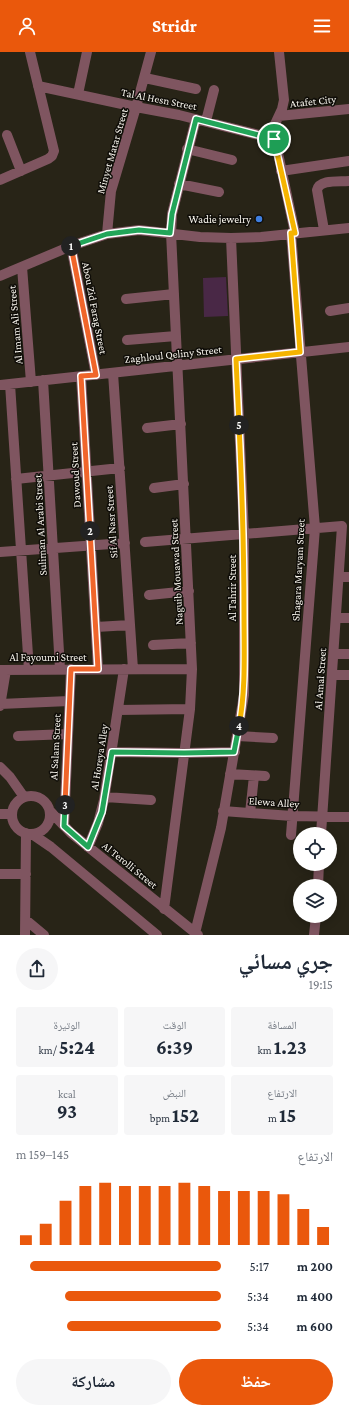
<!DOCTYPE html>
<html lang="ar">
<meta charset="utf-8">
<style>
body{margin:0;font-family:"Crimson Pro","Noto Naskh Arabic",serif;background:#f6f6f7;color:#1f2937;direction:rtl;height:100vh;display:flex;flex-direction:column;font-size:15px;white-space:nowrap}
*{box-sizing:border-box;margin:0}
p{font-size:13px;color:#747a83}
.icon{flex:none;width:22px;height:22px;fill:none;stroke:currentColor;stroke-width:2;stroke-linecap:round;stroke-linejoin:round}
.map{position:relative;height:883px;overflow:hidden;direction:ltr}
.sheet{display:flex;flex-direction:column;background:#fff;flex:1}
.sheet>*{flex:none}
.tools{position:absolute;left:293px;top:775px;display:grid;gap:8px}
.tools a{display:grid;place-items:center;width:44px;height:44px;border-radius:50%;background:#fff;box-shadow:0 2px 10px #0003;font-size:20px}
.pin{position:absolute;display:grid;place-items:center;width:34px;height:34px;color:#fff;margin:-17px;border:2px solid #fff;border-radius:50%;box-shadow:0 1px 4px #0007}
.km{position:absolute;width:20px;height:20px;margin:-10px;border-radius:50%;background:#222;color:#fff;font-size:11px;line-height:20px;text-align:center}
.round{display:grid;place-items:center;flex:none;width:42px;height:42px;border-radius:21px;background:#f6f6f7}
.head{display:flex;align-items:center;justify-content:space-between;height:68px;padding:0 16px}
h1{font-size:22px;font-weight:700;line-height:30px}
.figures{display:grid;grid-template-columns:repeat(3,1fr);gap:6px;height:68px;padding:4px 16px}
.figures div{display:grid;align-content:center;border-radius:4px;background:#f6f6f7;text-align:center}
.figures b{font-size:20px;font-weight:700}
.figures small{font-size:11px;font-weight:400}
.figures p{font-size:11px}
.chart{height:112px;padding:8px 16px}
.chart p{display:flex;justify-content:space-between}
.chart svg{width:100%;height:72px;margin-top:4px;stroke:#ea580c;stroke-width:6}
.action{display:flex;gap:8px;margin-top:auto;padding:8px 16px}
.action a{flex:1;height:46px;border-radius:24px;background:#ea580c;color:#fff;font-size:16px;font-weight:700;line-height:46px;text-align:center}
.action a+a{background:#f6f6f7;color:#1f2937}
ul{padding:0 16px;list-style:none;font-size:13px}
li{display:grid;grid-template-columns:64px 48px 1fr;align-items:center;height:30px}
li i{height:10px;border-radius:5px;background:#ea580c}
header{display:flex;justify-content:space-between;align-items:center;height:52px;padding:0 16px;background:#ea580c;color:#fff;font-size:18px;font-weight:700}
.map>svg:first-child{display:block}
.building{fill:#492846}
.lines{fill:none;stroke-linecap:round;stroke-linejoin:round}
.minor{stroke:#7f5560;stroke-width:10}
.split-1-casing{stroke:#fff;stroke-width:8}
.split-2-casing{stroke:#fff;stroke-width:8}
.split-3-casing{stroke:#fff;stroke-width:8}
.split-4-casing{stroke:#fff;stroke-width:8}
.split-5-casing{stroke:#fff;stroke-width:8}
.split-6-casing{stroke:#fff;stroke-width:8}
.split-1{stroke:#22a559;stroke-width:5}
.split-2{stroke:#f0652b;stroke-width:5}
.split-3{stroke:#f0652b;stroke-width:5}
.split-4{stroke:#22a559;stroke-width:5}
.split-5{stroke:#f5b400;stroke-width:5}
.split-6{stroke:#f5b400;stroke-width:5}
.shop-dot{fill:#3f7fe0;stroke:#0f0d08;stroke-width:1.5}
.labels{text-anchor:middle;stroke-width:3;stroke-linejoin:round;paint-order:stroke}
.street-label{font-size:11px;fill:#f7f4ec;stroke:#0f0d08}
.poi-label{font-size:11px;fill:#f7f4ec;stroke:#0f0d08;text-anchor:end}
</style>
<header><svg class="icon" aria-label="menu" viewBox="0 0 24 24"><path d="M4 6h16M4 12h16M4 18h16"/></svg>Stridr<svg class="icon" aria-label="person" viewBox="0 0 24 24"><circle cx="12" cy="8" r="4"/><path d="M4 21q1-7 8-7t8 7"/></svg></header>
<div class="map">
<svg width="349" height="883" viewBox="0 0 349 883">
<rect width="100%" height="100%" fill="#282417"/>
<!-- building -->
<path class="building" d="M226,225l2,39 -24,1 -1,-39z"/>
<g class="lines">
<!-- minor -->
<path class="minor" d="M279,0l5,48 -2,9 -7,15v15l20,94
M145,26l51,11
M38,34l98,21 43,8 96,24
M78,42l9,-42
M279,64l70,-7
M206,69l8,-31
M7,83l14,36
M187,97l45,11
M281,119l68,-10
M0,128l48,-21 4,-3 2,-5 -24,-99
M179,132l40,8
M324,178l-7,-40c3,-11 22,-8 32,-9
M291,181l24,295 -24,307
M107,182l4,-43 25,-84 15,-55
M71,194l25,129
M22,215l9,115
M0,224l71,-30 36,-12 32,-4 61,7 31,1 30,-1 88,-9
M126,247l48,-5
M330,259l19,-3
M127,288l49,-4
M113,321l20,296
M81,324l17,293
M43,328l17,289
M10,332l19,286
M0,333l349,-38
M147,376l34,-4
M16,427l104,-11
M154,436l30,-4
M145,490l197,-16 -21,308
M0,500l125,-9
M339,525h10
M149,543l40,-4
M336,566h13
M96,575l34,-2
M153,593l38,-2
M334,602h15
M0,618l192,-1
M332,623h17
M0,652l69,-3
M0,654l6,-36
M118,658l72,-1
M18,684l50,-2
M237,684l36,2
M112,700l72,1 51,-1
M0,715l10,10 14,20
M230,722l35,2
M12 763a19 19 0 1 1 38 0a19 19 0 1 1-38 0Z
M105,745l46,3
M50,759l21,22 127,102
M223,759l69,5 57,1
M250,761l4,-37
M0,762h12
M64,774l7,-157
M32,782l19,13 106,88
M88,795l10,-24 6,-23 20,-131
M0,822h26
M318,834l1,-22
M164,857l26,-200 2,-40 -21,-436 1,-19 24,-95
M26,868l18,15
M195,881l26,-105 23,-133v-161l-13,-296
M25,883l1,-102
M314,883l2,-19"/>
</g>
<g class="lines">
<!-- split-1 casing -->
<g class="split-1-casing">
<path id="split-1" d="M71,194l36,-12 32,-4 31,3 2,-19 24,-95 78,20"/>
</g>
<!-- split-2 casing -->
<g class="split-2-casing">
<path id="split-2" d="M71,194l25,129 -15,1 9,155"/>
</g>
<!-- split-3 casing -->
<g class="split-3-casing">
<path id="split-3" d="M65,753l6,-136h27l-8,-138"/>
</g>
<!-- split-4 casing -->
<g class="split-4-casing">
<path id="split-4" d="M65,753l-1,21 24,21 14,-35 10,-60 72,1 50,-1 5,-26"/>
</g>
<!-- split-5 casing -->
<g class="split-5-casing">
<path id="split-5" d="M239,373c3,63 5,125 5,188 0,38 2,76 -5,113"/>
</g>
<!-- split-6 casing -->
<g class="split-6-casing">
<path id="split-6" d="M239,373l-3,-66 64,-7 -9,-119h4l-21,-94"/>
</g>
<!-- split-1 -->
<use href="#split-1" class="split-1"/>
<!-- split-2 -->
<use href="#split-2" class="split-2"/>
<!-- split-3 -->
<use href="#split-3" class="split-3"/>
<!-- split-4 -->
<use href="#split-4" class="split-4"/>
<!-- split-5 -->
<use href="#split-5" class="split-5"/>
<!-- split-6 -->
<use href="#split-6" class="split-6"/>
</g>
<!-- markers -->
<circle class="shop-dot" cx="259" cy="167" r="4"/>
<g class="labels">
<!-- street labels -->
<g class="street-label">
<text transform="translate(159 47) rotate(11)" y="4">Tal Al Hesn Street</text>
<text transform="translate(313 49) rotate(-6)" y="4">Atafet City</text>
<text transform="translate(112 99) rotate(-74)" y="4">Minyet Matar Street</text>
<text transform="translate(95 256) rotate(79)" y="4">Abou Zid Farag Street</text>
<text transform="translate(15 273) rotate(-95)" y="4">Al Imam Ali Street</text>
<text transform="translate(173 302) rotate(-6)" y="4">Zaghloul Qeliny Street</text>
<text transform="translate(75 423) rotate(-93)" y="4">Dawoud Street</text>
<text transform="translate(111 470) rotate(-94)" y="4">Sif Al Nasr Street</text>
<text transform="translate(40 473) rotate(-93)" y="4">Suliman Al Arabi Street</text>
<text transform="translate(298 518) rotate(-87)" y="4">Shagara Maryam Street</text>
<text transform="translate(176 520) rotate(-93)" y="4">Naguib Mouawad Street</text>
<text transform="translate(232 536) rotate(-90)" y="4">Al Tahrir Street</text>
<text x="48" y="609">Al Fayoumi Street</text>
<text transform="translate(320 627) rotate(-86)" y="4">Al Amal Street</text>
<text transform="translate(55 695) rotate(-87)" y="4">Al Salam Street</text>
<text transform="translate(99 705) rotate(-81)" y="4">Al Horeya Alley</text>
<text transform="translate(274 750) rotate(4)" y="4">Elewa Alley</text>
<text transform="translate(130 813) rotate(39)" y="4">Al Terolli Street</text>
</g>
<!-- poi labels -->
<g class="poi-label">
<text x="251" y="171">Wadie jewelry</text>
</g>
</g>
</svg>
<div class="tools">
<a><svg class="icon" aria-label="locate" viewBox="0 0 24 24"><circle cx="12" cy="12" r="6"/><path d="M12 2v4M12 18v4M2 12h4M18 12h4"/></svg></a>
<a><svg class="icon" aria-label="layers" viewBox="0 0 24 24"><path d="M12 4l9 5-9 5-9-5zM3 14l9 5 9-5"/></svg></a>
</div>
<div class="pin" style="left:274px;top:87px;background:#1e9e55"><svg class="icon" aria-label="arrive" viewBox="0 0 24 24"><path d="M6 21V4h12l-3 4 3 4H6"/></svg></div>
<b class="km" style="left:71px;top:194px">1</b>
<b class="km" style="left:90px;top:479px">2</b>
<b class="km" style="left:65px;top:753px">3</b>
<b class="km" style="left:239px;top:674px">4</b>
<b class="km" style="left:239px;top:373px">5</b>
</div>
<section class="sheet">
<div class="head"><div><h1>جري مسائي</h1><p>19:15</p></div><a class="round"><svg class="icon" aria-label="share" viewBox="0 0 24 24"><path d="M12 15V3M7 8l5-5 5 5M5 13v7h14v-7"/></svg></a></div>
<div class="figures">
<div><p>المسافة</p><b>1.23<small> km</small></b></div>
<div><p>الوقت</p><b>6:39</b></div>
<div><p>الوتيرة</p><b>5:24<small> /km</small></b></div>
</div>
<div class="figures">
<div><p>الارتفاع</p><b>15<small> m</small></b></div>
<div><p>النبض</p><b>152<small> bpm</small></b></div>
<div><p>kcal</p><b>93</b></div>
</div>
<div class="chart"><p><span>الارتفاع</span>145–159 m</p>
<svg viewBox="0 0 160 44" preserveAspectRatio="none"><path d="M5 44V38M15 44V31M25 44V17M35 44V8M45 44V6M55 44V8M65 44V8M75 44V8M85 44V6M95 44V8M105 44V11M115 44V11M125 44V11M135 44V13M145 44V22M155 44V33"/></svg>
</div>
<ul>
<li><b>200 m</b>5:17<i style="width:93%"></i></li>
<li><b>400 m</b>5:34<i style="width:76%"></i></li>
<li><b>600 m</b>5:34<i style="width:75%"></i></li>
</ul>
<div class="action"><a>حفظ</a><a>مشاركة</a></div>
</section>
